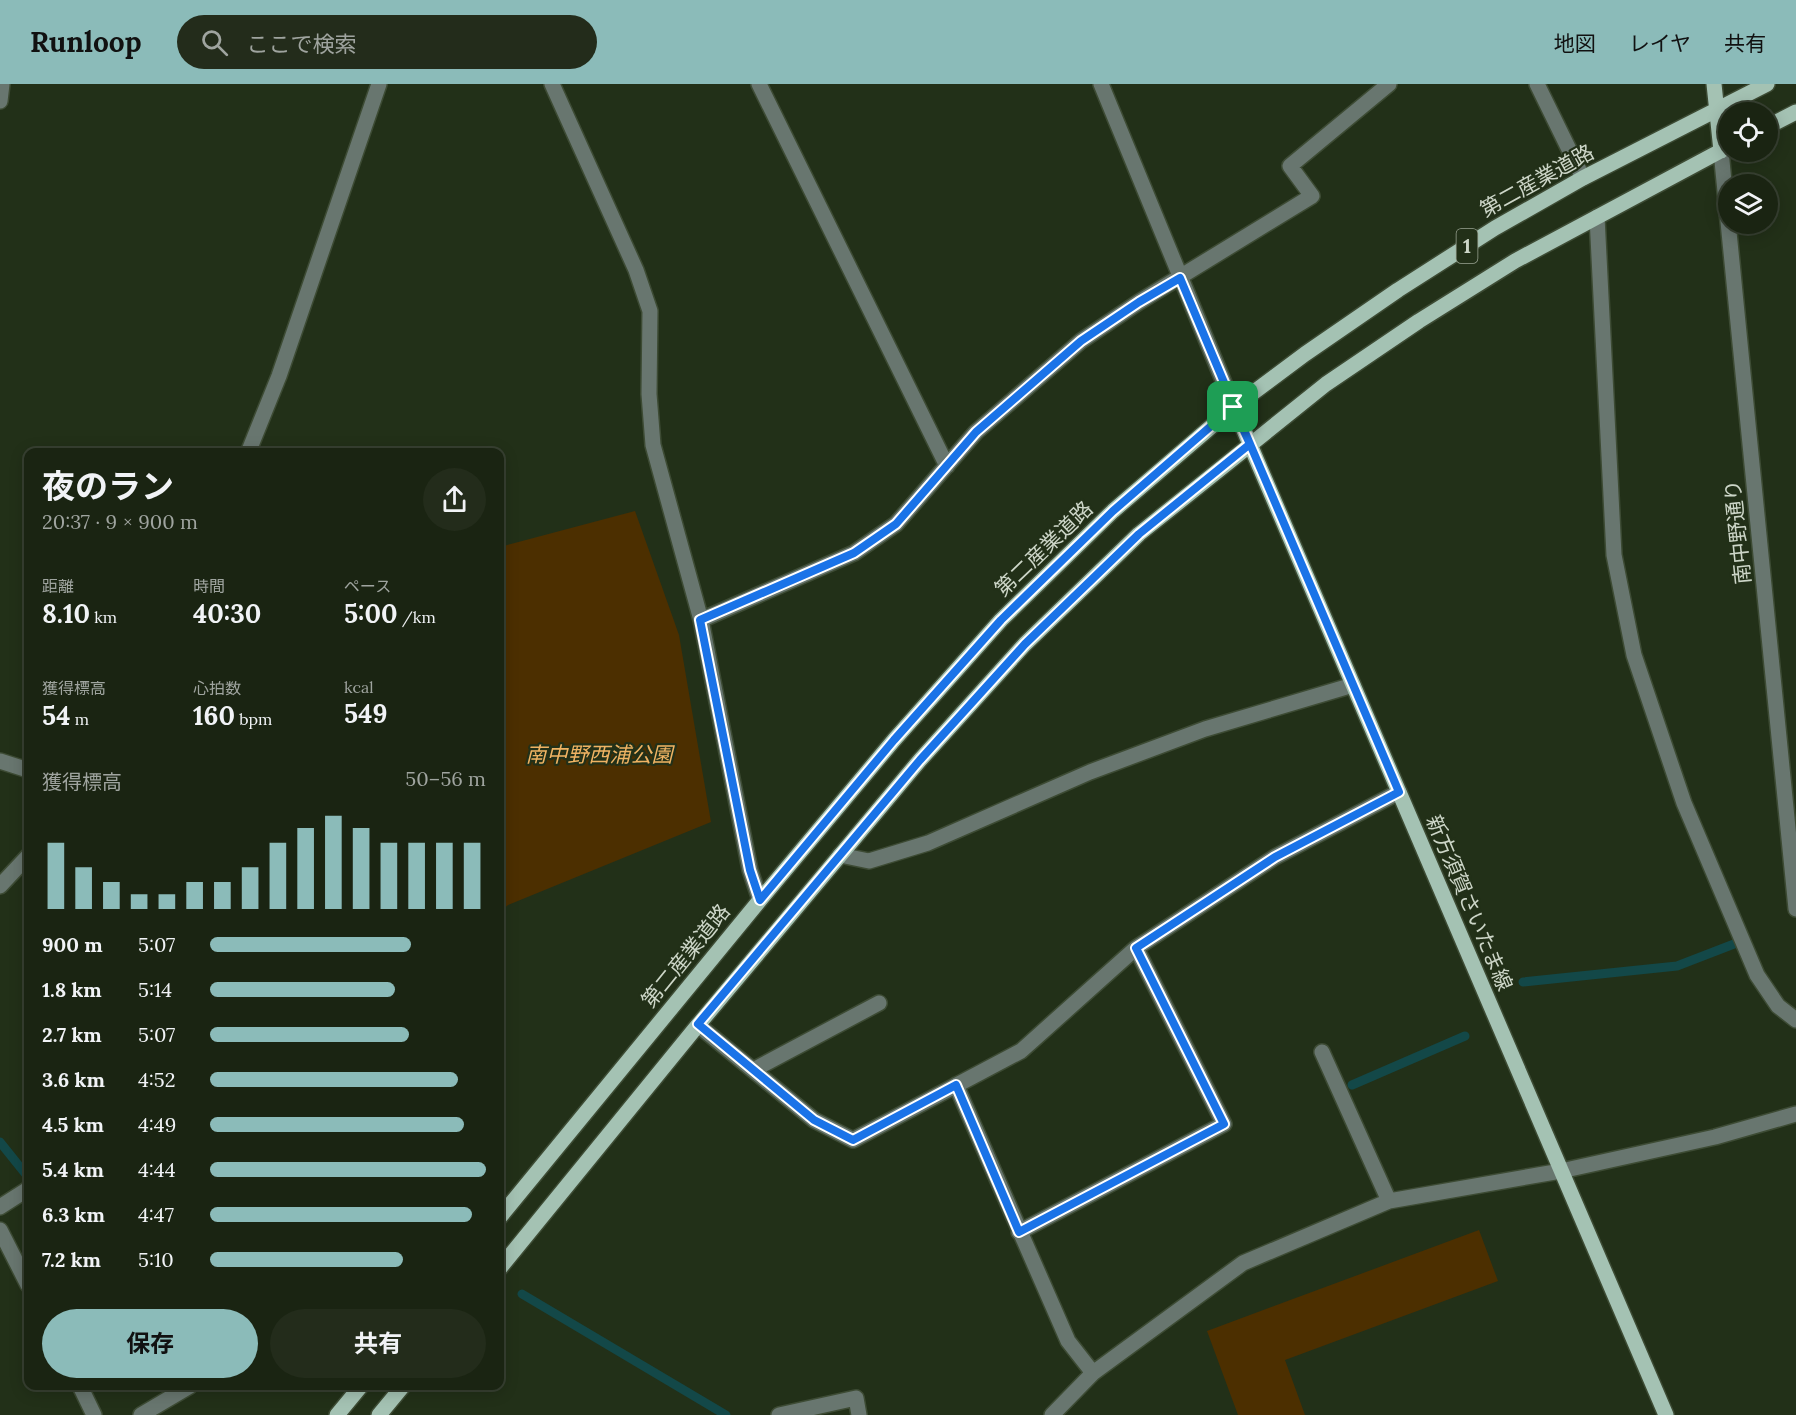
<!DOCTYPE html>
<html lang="ja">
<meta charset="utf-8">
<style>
body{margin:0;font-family:Lora,"Noto Sans JP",serif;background:#232c1b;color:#f1f3f6;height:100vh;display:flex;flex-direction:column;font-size:22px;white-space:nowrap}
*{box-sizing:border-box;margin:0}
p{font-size:20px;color:#9fa49f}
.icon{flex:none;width:33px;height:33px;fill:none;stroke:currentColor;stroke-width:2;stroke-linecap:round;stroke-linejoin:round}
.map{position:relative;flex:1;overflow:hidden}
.sheet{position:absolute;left:24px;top:364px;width:480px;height:942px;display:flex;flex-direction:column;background:#1a2412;border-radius:12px;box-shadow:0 3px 15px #0003,0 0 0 2px #384132}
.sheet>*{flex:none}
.fabs{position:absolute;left:1718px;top:18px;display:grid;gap:12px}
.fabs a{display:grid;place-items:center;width:60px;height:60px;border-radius:50%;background:#1a2412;box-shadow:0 3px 15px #0003,0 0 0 2px #384132;font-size:30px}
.pin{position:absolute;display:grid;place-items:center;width:51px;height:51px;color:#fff;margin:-26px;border-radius:12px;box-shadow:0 3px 9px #0006}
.round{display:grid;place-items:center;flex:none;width:63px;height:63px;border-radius:32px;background:#232c1b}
.headline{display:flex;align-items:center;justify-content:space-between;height:102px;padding:0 18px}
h1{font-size:33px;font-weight:700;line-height:45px}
.stats{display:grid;grid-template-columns:repeat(3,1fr);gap:9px;height:102px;padding:6px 18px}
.stats div{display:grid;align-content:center}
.stats b{font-size:26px;font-weight:700}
.stats small{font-size:16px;font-weight:400}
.stats p{font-size:16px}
.chart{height:168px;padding:12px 18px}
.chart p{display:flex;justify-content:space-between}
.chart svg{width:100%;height:108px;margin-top:6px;stroke:#8bbbb9;stroke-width:6}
.action{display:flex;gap:12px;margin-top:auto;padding:12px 18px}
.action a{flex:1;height:69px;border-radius:36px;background:#8bbbb9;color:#111;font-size:24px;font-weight:700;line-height:69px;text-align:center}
.action a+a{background:#232c1b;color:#f1f3f6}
ul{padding:0 18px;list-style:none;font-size:20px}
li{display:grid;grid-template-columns:96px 72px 1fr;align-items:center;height:45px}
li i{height:15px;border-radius:8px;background:#8bbbb9}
header{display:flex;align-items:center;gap:36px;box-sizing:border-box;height:84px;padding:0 30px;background:#8bbbb9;color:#111}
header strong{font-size:28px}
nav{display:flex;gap:33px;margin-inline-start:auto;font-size:21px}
.search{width:420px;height:54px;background:#232c1b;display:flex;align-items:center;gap:15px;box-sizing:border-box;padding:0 21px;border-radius:33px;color:#9fa49f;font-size:22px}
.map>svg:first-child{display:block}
.green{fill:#4c2f00}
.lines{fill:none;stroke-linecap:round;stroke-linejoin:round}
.stream{stroke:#134848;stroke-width:9}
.minor-casing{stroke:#3d4b34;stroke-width:18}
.major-casing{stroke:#3d4b34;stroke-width:18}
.minor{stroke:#68766f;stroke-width:15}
.major{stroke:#a4c2b3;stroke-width:15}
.route-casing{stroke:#fff;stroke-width:12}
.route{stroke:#1a73e8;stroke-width:8}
.labels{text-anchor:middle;stroke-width:4.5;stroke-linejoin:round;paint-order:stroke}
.shield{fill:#223018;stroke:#9aa493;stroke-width:1.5}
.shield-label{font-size:20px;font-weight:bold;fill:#cdd6c8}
.street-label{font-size:21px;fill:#cdd6c8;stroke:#223018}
.park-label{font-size:21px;font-style:italic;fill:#efb363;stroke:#223018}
</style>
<header>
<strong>Runloop</strong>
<div class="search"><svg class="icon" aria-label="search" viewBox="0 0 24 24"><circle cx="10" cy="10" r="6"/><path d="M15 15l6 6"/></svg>ここで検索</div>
<nav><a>地図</a><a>レイヤ</a><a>共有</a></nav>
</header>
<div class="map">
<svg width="1796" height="1331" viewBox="0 0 1796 1331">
<rect width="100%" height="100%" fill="#223018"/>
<!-- green -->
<path class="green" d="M635,427l44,124 32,187 -203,83 -8,7v-365z
M1479,1146l19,51 -213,79 20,55h-67l-31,-84z"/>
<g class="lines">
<!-- stream -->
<path class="stream" d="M1523,898l154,-16 57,-22
M1352,1001l113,-49
M0,1058l28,35
M522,1210l204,121"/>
<!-- minor casing -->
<g class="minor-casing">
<path id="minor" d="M552,0l84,186 14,41 -1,83 4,51 48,175 49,250 10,30
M759,0l188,382
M1101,0l133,323
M1537,0l46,94
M0,17l2,-17
M1721,67l75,758
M1597,133l17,338 20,100 50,148 73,172 21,31 18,14
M248,369l31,-77 100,-292
M701,536l153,-67 42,-29 80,-92 105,-91 58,-39 173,-106 -22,-30 99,-82
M0,677l28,9
M840,771l29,6 59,-18 162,-71 115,-43 148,-44
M0,802l28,-30
M698,941l116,95 39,20 168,-89 115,-103 139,-91 124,-65
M1322,968l67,149
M753,986l126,-67
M956,1001l112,256 25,32 -41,42
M0,1123l28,-18
M0,1146l28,55
M1019,1148l205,-108 -88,-176
M1093,1289l150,-110 146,-62 172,-30 154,-34 81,-23
M80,1302l14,29
M141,1331l49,-29
M779,1331l77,-17 3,17"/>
</g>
<!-- major casing -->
<g class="major-casing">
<path id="major" d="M1714,0l7,67
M1767,43l29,-15
M1234,323l432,1008
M500,1133l260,-317 134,-160 107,-120 112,-109 121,-104 71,-53 93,-64 97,-62 88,-50 184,-94
M500,1184l198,-243 222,-265 105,-116 114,-110 187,-150 93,-63 96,-60 213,-114
M337,1331l24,-29
M379,1331l24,-29"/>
</g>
<!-- minor -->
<use href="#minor" class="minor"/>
<!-- major -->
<use href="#major" class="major"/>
</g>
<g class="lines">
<!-- route casing -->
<g class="route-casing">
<path id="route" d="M1233,323l-120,104 -112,109 -107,120 -134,160 -10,-30 -50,-250 154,-67 42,-29 80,-92 105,-91 58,-39 41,-24 70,166 149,348 -124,65 -139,91 88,176 -205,108 -63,-147 -103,55 -39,-20 -116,-96 222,-264 105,-116 114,-110 111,-90 -17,-37"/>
</g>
<!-- route -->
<use href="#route" class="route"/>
</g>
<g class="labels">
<!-- shield labels -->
<rect class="shield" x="1456.5" y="145" width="21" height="34" rx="4.5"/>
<g class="shield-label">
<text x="1467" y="169">1</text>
</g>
<!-- street labels -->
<g class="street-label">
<text transform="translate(1537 97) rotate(-29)" y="7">第二産業道路</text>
<text transform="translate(1738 448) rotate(-96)" y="7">南中野通り</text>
<text transform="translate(1044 465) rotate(-44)" y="7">第二産業道路</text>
<text transform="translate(1469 819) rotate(67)" y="7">新方須賀さいたま線</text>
<text transform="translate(686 872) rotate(-51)" y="7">第二産業道路</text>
</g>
<!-- park labels -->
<g class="park-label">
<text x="599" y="678">南中野西浦公園</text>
</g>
</g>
</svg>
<div class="fabs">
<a><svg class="icon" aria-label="locate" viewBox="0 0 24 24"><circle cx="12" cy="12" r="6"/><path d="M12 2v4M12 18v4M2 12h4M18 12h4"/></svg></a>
<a><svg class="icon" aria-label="layers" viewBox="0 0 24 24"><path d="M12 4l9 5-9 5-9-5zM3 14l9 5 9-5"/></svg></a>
</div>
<div class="pin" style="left:1233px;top:323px;background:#1e9e55"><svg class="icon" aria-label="arrive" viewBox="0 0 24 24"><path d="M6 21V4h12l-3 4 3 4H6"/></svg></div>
<section class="sheet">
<div class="headline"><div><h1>夜のラン</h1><p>20:37 · 9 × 900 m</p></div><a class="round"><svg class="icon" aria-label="share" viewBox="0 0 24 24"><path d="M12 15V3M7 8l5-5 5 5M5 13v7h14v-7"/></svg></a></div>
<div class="stats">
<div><p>距離</p><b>8.10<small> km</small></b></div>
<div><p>時間</p><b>40:30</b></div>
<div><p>ペース</p><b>5:00<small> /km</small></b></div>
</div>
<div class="stats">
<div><p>獲得標高</p><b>54<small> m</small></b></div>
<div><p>心拍数</p><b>160<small> bpm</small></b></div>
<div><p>kcal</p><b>549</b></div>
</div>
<div class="chart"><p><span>獲得標高</span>50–56 m</p>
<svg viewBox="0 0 160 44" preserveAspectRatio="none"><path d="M5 44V17M15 44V27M25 44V33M35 44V38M45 44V38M55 44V33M65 44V33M75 44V27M85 44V17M95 44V11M105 44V6M115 44V11M125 44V17M135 44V17M145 44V17M155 44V17"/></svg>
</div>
<ul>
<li><b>900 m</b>5:07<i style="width:73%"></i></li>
<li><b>1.8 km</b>5:14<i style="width:67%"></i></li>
<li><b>2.7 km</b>5:07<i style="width:72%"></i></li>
<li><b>3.6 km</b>4:52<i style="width:90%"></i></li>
<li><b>4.5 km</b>4:49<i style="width:92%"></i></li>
<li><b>5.4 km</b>4:44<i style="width:100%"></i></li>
<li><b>6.3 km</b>4:47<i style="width:95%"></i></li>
<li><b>7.2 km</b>5:10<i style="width:70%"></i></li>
</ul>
<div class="action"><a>保存</a><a>共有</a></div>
</section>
</div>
